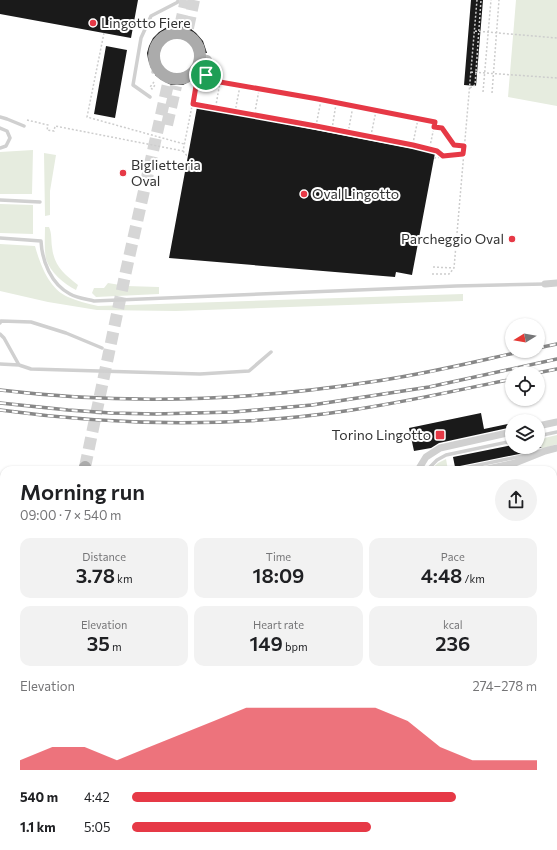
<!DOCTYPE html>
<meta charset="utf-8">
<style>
body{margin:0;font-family:Commissioner,sans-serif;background:#f2f2f2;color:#202124;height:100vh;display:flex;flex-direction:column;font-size:15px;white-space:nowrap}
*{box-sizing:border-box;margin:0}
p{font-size:13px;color:#757577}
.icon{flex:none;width:22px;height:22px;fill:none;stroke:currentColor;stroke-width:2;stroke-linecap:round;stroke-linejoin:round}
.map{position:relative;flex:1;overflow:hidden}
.drawer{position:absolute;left:0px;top:466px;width:557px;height:384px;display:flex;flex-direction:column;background:#fff;border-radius:12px 12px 0 0;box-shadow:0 1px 3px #0004}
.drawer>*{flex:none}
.needle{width:26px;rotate:259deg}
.tools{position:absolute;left:505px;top:318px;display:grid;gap:8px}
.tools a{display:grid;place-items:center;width:40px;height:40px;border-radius:50%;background:#fff;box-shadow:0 1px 3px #0004;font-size:20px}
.pin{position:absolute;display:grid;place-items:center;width:34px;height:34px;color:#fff;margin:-17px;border:2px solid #fff;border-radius:50%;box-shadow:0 1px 4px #0007}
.round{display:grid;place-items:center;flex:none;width:42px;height:42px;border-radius:21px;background:#f2f2f2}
.headline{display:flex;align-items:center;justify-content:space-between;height:68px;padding:0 20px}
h1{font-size:22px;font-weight:600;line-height:30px}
.stats{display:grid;grid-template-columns:repeat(3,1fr);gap:6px;height:68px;padding:4px 20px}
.stats div{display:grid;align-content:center;border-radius:10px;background:#f2f2f2;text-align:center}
.stats b{font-size:20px;font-weight:600}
.stats small{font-size:11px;font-weight:400}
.stats p{font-size:11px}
.chart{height:112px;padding:8px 20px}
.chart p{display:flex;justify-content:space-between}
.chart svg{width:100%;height:72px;margin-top:4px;fill:#e63946;opacity:.7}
ul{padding:0 20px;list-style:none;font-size:13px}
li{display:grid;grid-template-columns:64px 48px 1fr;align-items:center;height:30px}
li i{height:10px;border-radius:5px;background:#e63946}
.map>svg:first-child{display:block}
.green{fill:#e6ecdf}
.building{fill:#1a1a1a}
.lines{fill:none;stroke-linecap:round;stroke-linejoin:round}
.primary-tunnel{stroke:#d6d6d6;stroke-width:12;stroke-dasharray:12 6;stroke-linecap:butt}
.path{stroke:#cdcdcd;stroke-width:1.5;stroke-dasharray:2 2;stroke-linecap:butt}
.lane{stroke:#d0d0d0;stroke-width:3.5}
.street{stroke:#d0d0d0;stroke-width:7}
.secondary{stroke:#bdbdbd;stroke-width:10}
.primary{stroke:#ababab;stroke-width:12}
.rail-casing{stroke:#888;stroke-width:3.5}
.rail{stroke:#fff;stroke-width:2;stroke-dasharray:6;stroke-linecap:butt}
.route-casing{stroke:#fff;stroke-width:8}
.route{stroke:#e63946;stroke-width:5}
.poi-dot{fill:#e63946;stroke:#fff;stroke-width:1.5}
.labels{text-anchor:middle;stroke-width:4;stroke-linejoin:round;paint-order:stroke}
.poi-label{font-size:14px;fill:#333;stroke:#fff;text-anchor:start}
</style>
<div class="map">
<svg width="557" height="850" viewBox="0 0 557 850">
<rect width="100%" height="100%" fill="#fff"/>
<!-- green -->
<path class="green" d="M516,0h41v106l-49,-9z
M33,150l-1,44h-32v-42z
M44,153l12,2 -6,36v24l-5,1z
M0,204l33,1v29l-33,-1z
M45,227h4c3,7 2,13 3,20 2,19 12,27 26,38l-2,5c-12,-6 -26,-18 -30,-31 -2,-10 -1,-22 -1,-32z
M0,244l35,2c5,18 14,43 33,51 9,4 20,7 30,9l365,-12v7l-287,10 -79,-1 -49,-8 -48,-11z
M108,283l18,3 33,1v7l-63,3 -4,-4 2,-5h10z
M557,435v9l-15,5 -2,-10z
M446,459l2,11h-18l8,-7z
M553,783l4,1v66h-103l1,-4h98z
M232,846h82l-1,4h-62z
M338,846h112v4h-113z"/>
<!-- building -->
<path class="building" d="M0,0h138l-7,38 -131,-24z
M471,0h12l-7,86 -12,-1z
M174,26h8l9,3 5,4 7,8 4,12h-6l-5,1 -2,-8 -4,-4 -10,-5 -11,1 -8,7 -3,5v11l2,5 8,7 8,3 10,-2 7,-6 2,-5 10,3 -4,8 -5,4 -13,7h-12l-11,-6 -5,-4 3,-10v-3h-5l-2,6 -3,-9 -1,-6 2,-7 4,-8 6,-6 8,-5z
M106,46l21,4 -12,68 -21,-4z
M197,107l238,46 -23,122 -16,-3 -1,5 -226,-19z
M481,413l3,16 28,-6v4l-73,16 -8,5 -17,3 -5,-23z
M512,445v2h30l-13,5 -74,15 -2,-10z"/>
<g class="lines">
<!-- primary-tunnel -->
<path class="primary-tunnel" d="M180,26l6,-26
M188,28l6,-28
M167,125l9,-39
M85,467l41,-196 42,-187"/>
<!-- path -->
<path class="path" d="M475,31l82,7
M104,33l-17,84 97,27
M471,72l86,6
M154,82l-4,5 2,2 3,-4
M470,88l5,-3 6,-85
M483,92l8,-92
M492,93l7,-93
M193,104l123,22 97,19 24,6 6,6
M215,111l5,-29
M235,112l5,-26
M254,117l5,-27
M27,120l21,5 -1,5 7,1 1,-5 128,25 13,-65 10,-11 12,6 103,19 114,22 -1,5
M316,126l5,-26
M332,129l4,-25
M348,133l5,-27
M370,140l6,-29
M412,148l6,-29
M183,151l5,6
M429,151l5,-24 8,1 12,17 10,1
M434,158l29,-4
M433,267l21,1
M432,274h17l5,-6 23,-268
M0,542h4
M0,579l4,1
M0,608l4,1
M0,653h4
M553,741h4
M553,772l4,1"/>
<!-- lane -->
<path class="lane" d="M153,72l2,-8
M150,97l-17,-12 8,-47 10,-22 27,-14v-2
M0,117l7,2 17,7
M0,128l7,3 3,7 -4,8 -6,2
M0,200l40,2
M0,238l41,3c1,20 10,43 29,53 7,4 16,5 24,7l362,-15 89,-2
M0,323l1,-2 30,1 35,11 36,15
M0,334l4,4 15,27 12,4 169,5 49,-3 22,-19
M0,364l19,1
M538,436l19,-4
M427,470l10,-10 9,-5 66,-14
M455,470l72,-15
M0,492l4,3
M0,525l4,1"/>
<!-- street -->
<path class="street" d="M545,284l12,-1
M538,426l19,-4
M418,470l8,-13 14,-9 72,-16
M483,470l32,-7 30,-12 12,-3
M553,531l4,-2
M553,543h4
M0,661l4,2
M553,713l4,-15
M184,846l17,4
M174,850l1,-4"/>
<!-- secondary -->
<path class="secondary" d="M200,59l7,1
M0,498l4,1
M0,507l4,1
M553,757l4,1
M0,779l4,-19
M28,850l1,-4
M324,850l1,-4"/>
<!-- primary -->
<path class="primary" d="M154 56a23 23 0 1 1 46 0a23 23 0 1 1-46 0Z
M84,470l1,-3
M2,850l2,-9
M11,850l1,-4"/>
<!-- rail casing -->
<g class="rail-casing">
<path id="rail" d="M538,348l19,-4
M537,373l20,-4
M0,390c123,15 247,11 370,-8 52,-7 103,-20 154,-31
M0,403l68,7 43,3 44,1 78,-2 79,-7 117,-18 128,-28
M0,410c117,16 235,18 352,0 54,-8 107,-20 160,-31"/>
</g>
<!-- rail -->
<use href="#rail" class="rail"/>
</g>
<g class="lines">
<!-- route casing -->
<g class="route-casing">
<path id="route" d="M206,75l14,7 98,17 117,23 -1,5 8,1 12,17 10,1 -1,8 -20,2 -6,-5 -24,-6 -97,-19 -123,-22 3,-18z"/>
</g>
<!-- route -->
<use href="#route" class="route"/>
</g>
<!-- markers -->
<g class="poi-dot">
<circle cx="93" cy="23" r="4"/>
<circle cx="123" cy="173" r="4"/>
<circle cx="304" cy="194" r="4"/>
<circle cx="512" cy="239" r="4"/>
<rect x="435" y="430" width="10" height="10" rx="2"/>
</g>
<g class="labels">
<!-- poi labels -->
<g class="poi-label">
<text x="101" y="28">Lingotto Fiere</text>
<text x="131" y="170">Biglietteria<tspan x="131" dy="16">Oval</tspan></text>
<text x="312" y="199">Oval Lingotto</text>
<text x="504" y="244" text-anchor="end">Parcheggio Oval</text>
<text x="431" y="440" text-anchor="end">Torino Lingotto</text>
</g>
</g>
</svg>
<div class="tools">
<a><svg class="needle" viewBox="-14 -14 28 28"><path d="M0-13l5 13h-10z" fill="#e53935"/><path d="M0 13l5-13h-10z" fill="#757577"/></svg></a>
<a><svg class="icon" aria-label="locate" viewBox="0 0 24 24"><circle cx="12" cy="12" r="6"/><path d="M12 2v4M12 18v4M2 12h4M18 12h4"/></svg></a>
<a><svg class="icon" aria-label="layers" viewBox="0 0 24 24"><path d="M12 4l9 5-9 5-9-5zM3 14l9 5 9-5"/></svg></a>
</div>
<div class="pin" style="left:206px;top:75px;background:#1e9e55"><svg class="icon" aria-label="arrive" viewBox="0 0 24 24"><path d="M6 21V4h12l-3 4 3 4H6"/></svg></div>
<section class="drawer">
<div class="headline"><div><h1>Morning run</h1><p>09:00 · 7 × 540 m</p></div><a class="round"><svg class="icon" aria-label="share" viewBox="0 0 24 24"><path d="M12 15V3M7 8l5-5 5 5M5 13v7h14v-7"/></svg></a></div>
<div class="stats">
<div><p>Distance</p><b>3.78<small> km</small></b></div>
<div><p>Time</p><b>18:09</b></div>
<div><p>Pace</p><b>4:48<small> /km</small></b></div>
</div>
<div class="stats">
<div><p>Elevation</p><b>35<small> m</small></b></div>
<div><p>Heart rate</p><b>149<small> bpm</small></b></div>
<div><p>kcal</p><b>236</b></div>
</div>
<div class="chart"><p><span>Elevation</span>274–278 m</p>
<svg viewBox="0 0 160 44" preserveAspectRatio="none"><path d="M0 44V38L10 30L20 30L30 38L40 30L50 22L60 14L70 6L80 6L90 6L100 6L110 6L120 14L130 30L140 38L150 38L160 38V44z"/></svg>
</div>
<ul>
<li><b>540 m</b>4:42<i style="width:80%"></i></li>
<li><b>1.1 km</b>5:05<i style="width:59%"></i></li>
</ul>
</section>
</div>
